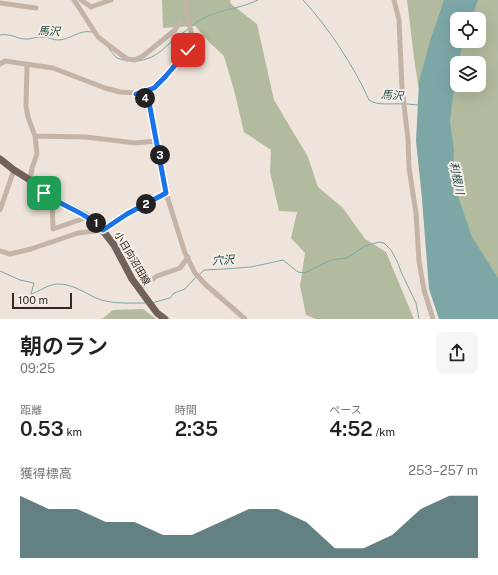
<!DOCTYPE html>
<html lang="ja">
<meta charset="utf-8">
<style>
body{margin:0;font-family:"Public Sans","Noto Sans JP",sans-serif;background:#f6f6f6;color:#222;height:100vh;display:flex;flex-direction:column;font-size:15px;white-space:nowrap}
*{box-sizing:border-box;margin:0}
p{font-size:13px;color:#767676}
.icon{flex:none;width:22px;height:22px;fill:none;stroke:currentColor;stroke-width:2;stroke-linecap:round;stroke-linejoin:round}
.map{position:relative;height:319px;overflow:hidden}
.drawer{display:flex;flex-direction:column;background:#fff;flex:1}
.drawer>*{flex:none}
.fabs{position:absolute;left:450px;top:12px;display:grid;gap:8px}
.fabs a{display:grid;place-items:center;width:36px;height:36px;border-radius:8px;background:#fff;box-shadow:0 4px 16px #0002;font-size:20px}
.scale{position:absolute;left:12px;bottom:10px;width:60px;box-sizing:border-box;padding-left:4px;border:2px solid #322a27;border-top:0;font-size:11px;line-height:14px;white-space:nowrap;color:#322a27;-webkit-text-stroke:3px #f6eee6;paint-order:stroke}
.pin{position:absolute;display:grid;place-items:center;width:34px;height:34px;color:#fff;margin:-17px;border-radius:8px;box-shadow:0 2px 6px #0006}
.km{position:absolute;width:20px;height:20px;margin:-10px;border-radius:50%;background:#222;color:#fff;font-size:11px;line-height:20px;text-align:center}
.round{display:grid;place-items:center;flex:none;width:42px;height:42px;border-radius:8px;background:#f6f6f6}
.overview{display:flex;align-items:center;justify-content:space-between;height:68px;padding:0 20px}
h1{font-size:22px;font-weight:600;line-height:30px}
.stats{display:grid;grid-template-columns:repeat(3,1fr);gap:6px;height:68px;padding:4px 20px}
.stats div{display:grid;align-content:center}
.stats b{font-size:20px;font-weight:600}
.stats small{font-size:11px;font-weight:400}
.stats p{font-size:11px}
.chart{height:112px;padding:8px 20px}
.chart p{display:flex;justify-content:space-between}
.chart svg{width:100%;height:72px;margin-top:4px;fill:#224d4e;opacity:.7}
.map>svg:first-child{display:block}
.green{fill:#b2bb9d;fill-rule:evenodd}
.water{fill:#7da7a7}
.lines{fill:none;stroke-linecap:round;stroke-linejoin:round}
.stream{stroke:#7da7a7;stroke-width:1}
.minor{stroke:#c4b4a8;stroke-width:5}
.major{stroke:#72615a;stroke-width:7}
.route-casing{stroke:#fff;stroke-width:8}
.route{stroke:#1a73e8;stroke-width:5}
.labels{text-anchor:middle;stroke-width:4;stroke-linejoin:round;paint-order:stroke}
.street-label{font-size:10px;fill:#322a27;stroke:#f6eee6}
.water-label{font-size:11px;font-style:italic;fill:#224d4e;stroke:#f6eee6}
</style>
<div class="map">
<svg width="498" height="319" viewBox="0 0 498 319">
<rect width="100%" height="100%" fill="#eee4db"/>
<!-- green -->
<path class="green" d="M162,0h68l1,4 26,20 17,76 34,57 10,30 25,21 22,31 21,13 28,67h-98l-10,-4 -6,-29 5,-33 -14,-15 6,-26 -18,-1 -9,-39 1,-22 -27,-18 -10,-42 -10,-34 -15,-14 -14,-16 -32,2z
M407,0h91v319l-52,-53 -32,-208zM457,19h22v22h-22zM457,63h22v22h-22z
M143,309l13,10h-54l11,-9z"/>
<!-- water -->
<path class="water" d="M444,0h34l-7,19h-14v22h7l-8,27 -6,54 4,28 -1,27 6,22 13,38 26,41v41h-59l-10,-30 -7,-90 -6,-58 3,-59 11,-41z"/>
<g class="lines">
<!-- stream -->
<path class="stream" d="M303,0c25,27 51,66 66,100 8,6 22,3 33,4
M192,26c19,-17 44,-15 66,-26
M0,35c9,-2 16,3 24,4 7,1 12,-3 19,-2 5,0 10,3 15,3 12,0 22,-11 34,-8
M109,49l8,9 10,3
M138,61c21,-3 27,-15 42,-27 3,-1 6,-3 8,-5
M407,104l11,1
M0,271l20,9 14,3 -3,11c9,-3 16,-9 26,-10 16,-1 30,11 44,16 15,4 29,3 44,3
M199,275l5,-5 20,-1 27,-2 32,-7 15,12 7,1 26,-13 16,-2 18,-12 14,-4 5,1 7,7 6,11 5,13 14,29 3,16
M152,303l18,-5 4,-5 11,-4 11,-12"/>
<!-- minor -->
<path class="minor" d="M74,0l24,37 29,22 8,1 8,-4 32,-26 5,-8
M81,0l10,7 20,-7
M394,0l5,20 3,68 6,51 1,29 7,45 3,48 5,29 9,29
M0,3l36,5
M0,64l5,-3 48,7 52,20 15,4 16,1 9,4 4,5 3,10 14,81 19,60 10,20 10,11 40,35
M27,65l-1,41 2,11 7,19 2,18 -5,14 -2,12
M136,93c6,-1 13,-2 18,-5 8,-6 37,-39 38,-48 0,-14 -9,-26 -5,-40
M35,136l51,1 49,6 22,-2
M52,199l1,30 35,-12
M0,210l14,-40
M0,251l10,3 21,-5 47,-16 25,-3 24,-16 39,-21
M138,289l19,-13 23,-8 8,-11"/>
<!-- major -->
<path class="major" d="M0,159l14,11 16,10 19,17 36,18 12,8 17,22 18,34 25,34 8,6"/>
</g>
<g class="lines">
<!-- route casing -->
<g class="route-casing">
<path id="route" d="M44,193c19,14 42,19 59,37l24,-16 39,-21 -17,-91 -4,-5 -9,-3 18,-6 11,-11 23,-27"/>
</g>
<!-- route -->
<use href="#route" class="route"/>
</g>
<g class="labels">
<!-- street labels -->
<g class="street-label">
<text transform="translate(133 258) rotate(59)" y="4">小日向沼田線</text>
</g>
<!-- water labels -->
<g class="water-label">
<text transform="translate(49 31) rotate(2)" y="4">馬沢</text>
<text transform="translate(392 95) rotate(5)" y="4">馬沢</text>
<text transform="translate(457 178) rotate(78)" y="4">利根川</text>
<text transform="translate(223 260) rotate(-4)" y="4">穴沢</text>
</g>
</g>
</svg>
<div class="fabs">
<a><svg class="icon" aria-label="locate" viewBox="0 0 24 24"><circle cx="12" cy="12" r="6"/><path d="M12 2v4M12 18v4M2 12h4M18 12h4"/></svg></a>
<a><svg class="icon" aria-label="layers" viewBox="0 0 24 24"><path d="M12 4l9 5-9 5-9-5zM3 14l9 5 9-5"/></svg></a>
</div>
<div class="scale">100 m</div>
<div class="pin" style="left:44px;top:193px;background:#1e9e55"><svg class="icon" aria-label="arrive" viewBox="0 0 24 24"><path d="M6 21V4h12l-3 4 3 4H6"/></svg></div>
<div class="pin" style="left:188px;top:50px;background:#d93025"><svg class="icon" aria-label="check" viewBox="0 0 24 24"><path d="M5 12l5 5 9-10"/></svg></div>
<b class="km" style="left:96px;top:223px">1</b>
<b class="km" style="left:146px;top:204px">2</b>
<b class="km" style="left:160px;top:155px">3</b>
<b class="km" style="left:145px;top:98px">4</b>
</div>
<section class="drawer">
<div class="overview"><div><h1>朝のラン</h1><p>09:25</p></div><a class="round"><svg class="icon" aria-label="share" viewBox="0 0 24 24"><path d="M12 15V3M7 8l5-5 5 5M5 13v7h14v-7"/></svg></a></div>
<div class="stats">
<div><p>距離</p><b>0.53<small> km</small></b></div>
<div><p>時間</p><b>2:35</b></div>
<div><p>ペース</p><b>4:52<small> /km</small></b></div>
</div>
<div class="chart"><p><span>獲得標高</span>253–257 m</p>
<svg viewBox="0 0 160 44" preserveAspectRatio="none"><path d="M0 44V6L10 14L20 14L30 22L40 22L50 30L60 30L70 22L80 14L90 14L100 22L110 38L120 38L130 30L140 14L150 6L160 6V44z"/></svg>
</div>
</section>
